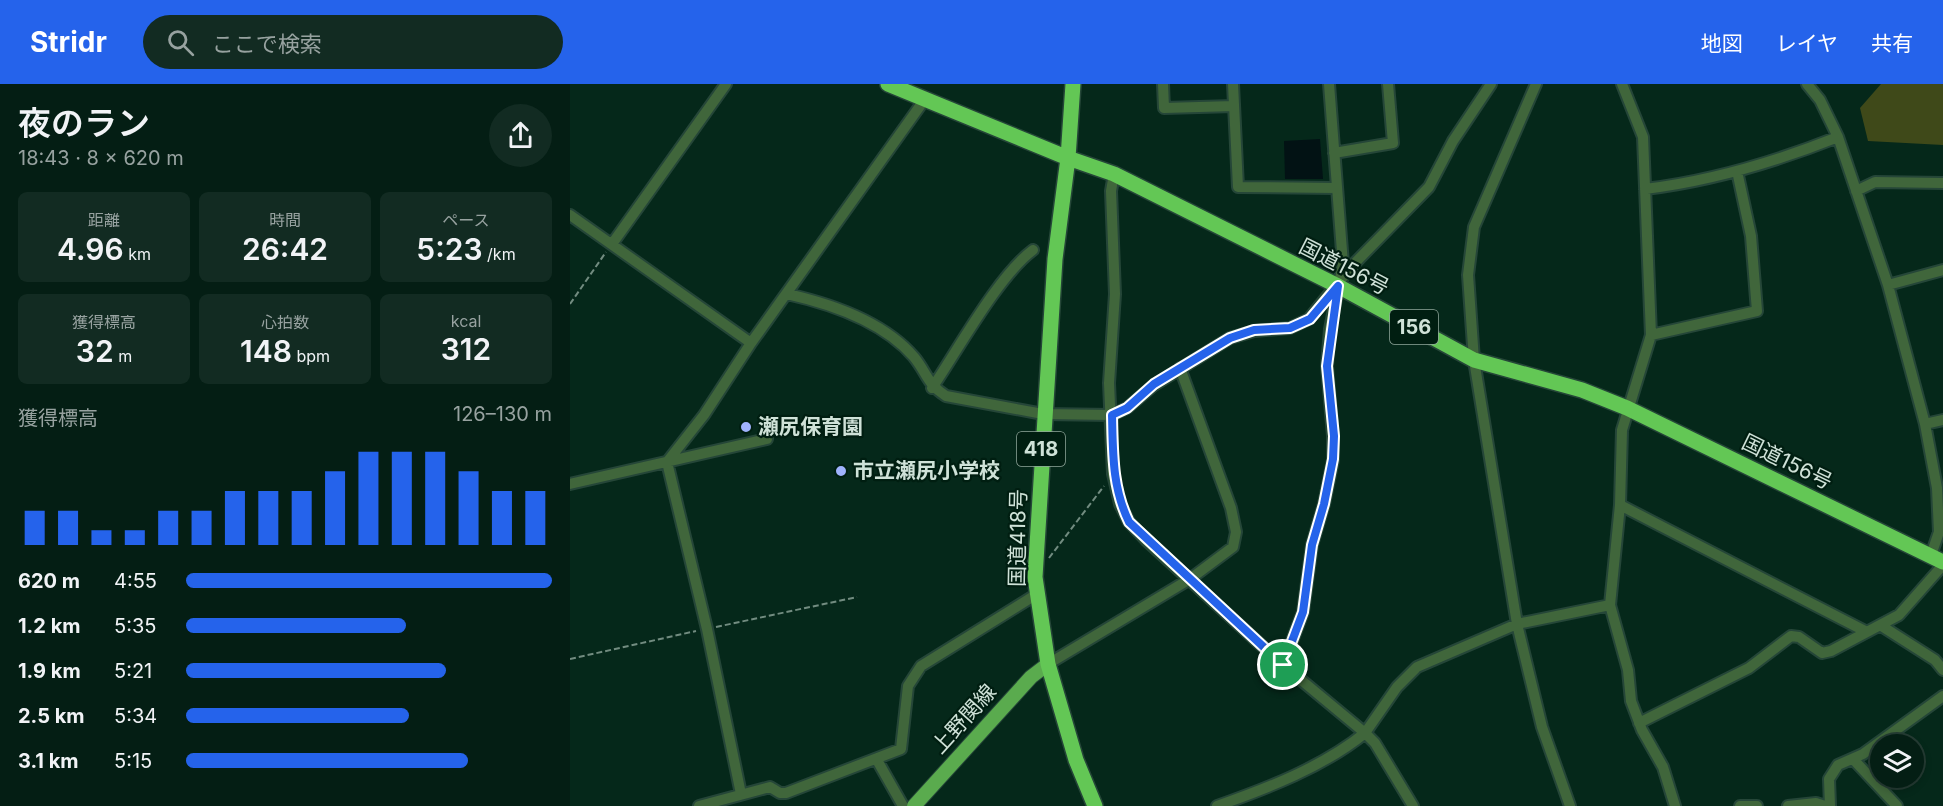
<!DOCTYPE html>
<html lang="ja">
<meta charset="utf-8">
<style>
body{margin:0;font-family:Inter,"Noto Sans JP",sans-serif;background:#122b22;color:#f1f3f6;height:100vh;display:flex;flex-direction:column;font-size:22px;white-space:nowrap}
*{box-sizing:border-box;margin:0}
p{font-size:20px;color:#97a2a0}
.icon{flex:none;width:33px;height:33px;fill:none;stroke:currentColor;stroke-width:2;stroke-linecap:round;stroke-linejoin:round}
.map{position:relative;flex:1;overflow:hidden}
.drawer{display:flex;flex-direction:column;background:#041e14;width:570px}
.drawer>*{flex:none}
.fabs{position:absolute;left:1300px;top:650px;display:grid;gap:12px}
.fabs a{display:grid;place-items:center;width:54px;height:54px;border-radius:50%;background:#041e14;box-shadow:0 3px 9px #0003,0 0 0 2px #253c34;font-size:30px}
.pin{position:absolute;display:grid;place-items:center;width:51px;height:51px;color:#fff;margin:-26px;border:3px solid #fff;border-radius:50%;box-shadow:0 2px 6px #0007}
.round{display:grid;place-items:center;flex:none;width:63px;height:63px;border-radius:32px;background:#122b22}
.overview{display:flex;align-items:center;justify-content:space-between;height:102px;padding:0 18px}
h1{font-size:33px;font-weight:600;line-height:45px}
.metrics{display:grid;grid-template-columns:repeat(3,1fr);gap:9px;height:102px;padding:6px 18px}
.metrics div{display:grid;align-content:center;border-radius:9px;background:#122b22;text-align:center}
.metrics b{font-size:30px;font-weight:600}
.metrics small{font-size:16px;font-weight:400}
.metrics p{font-size:16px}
.chart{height:168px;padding:12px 18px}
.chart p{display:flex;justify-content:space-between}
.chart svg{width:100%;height:108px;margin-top:6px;stroke:#2563eb;stroke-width:6}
ul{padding:0 18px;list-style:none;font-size:20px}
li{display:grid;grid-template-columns:96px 72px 1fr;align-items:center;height:45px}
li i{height:15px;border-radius:8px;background:#2563eb}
header{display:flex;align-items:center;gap:36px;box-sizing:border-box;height:84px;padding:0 30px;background:#2563eb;color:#fff}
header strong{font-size:28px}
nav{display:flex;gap:33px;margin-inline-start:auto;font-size:21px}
.search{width:420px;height:54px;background:#122b22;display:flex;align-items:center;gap:15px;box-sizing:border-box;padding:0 21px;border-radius:33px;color:#97a2a0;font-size:22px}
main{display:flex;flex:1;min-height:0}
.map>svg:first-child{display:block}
.green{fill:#3f4919}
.water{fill:#021214}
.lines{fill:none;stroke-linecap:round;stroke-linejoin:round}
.minor-casing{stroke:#254638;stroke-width:14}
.major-casing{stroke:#254638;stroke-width:16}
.highway-casing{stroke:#254638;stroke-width:18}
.path{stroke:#728c80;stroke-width:2;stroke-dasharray:6 3;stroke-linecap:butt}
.minor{stroke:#40663b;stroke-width:10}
.major{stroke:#5aab4e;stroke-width:14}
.highway{stroke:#63c755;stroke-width:15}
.route-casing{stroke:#fff;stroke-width:12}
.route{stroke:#2563eb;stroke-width:8}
.poi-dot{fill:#a0b3fd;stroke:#001e11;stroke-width:2}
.labels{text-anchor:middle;stroke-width:4.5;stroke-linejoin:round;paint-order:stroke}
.shield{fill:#001e11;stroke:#91a79c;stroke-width:1.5}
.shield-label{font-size:20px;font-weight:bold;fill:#cfe2d8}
.street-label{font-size:21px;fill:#cfe2d8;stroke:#001e11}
.poi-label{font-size:21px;font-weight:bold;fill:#cfe2d8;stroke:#001e11;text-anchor:start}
</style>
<header>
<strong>Stridr</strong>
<div class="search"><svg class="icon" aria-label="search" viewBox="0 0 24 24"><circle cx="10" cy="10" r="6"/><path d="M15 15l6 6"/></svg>ここで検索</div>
<nav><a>地図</a><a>レイヤ</a><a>共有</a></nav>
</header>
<main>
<section class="drawer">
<div class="overview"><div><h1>夜のラン</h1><p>18:43 · 8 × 620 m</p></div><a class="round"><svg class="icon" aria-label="share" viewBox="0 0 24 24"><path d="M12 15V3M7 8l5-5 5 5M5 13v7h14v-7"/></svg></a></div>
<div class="metrics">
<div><p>距離</p><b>4.96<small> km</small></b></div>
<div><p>時間</p><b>26:42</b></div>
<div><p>ペース</p><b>5:23<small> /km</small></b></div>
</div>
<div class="metrics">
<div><p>獲得標高</p><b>32<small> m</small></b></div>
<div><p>心拍数</p><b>148<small> bpm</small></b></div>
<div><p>kcal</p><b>312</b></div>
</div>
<div class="chart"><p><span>獲得標高</span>126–130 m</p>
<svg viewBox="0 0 160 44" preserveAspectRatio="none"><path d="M5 44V30M15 44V30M25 44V38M35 44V38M45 44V30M55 44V30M65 44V22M75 44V22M85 44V22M95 44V14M105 44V6M115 44V6M125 44V6M135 44V14M145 44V22M155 44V22"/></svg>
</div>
<ul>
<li><b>620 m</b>4:55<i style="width:100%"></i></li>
<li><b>1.2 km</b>5:35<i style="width:60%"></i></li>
<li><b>1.9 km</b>5:21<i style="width:71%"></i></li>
<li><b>2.5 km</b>5:34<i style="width:61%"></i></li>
<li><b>3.1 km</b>5:15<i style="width:77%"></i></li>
</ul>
</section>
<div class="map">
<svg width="1373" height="722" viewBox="0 0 1373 722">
<rect width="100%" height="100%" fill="#05281a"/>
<!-- green -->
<path class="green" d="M1311,0h62v61l-75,-4 -8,-33z"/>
<!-- water -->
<path class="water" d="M750,55l3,40h-38l-1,-38z"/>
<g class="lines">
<!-- minor casing -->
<g class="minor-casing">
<path id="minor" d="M593,0l1,24 70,-2
M663,0l5,103 98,1
M966,0l-62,143 -6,48 6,85 43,264 25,103 28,79
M1237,0l13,16 18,37 50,148 37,139 12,64 2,44 -8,23
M764,69l59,-10 -5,-59
M544,90l-3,17 4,103 -6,89 4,91 7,30 9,18 17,18 137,125 82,68c-42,34 -97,55 -148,73
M1075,105c67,-8 130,-27 193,-52
M1286,107l19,-9 68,1
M0,131l181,128
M42,160l114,-160
M1318,201l55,-15
M217,210c45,10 96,27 127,63 13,16 13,27 32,39l97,18 69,1 15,-7 27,-23 76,-47 24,-7 36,-3 19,-9 42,-52 78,-80 24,-46 38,-57
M1081,251l106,-24 -6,-75 -14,-65
M362,304c26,-38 66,-112 101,-138
M1355,340l18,-4
M97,378l37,-47 47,-72 174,-244
M97,378l40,167 34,165
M0,400l197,-45
M1050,421l245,126
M1040,521l18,65 3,31 11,29 21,37 12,39
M1310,541l55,35 8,10
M478,580l142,-85 43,-32 3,-15 -5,-24 -51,-140
M713,581l20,-53 9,-67 12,-41 9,-44v-24l-6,-70 3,-37 13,-65 -14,-180
M1069,639l110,-55 42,-32 8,1 23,16 9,-2 68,-36 44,-50
M1283,675l44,47
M307,676l26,46
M129,722l71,-19 10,6h6l115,-44 7,-63 13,-20 116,-72
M843,722l-38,-63 -10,-10 32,-46 20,-20 100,-43 93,-19 10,-100 2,-75 29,-95 -8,-198 -21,-53
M1170,722h17
M1218,722l28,-3 9,3
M1260,722l-1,-27 9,-14 25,-11 80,-58"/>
</g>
<!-- major casing -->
<g class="major-casing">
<path id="major" d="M344,722l117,-129 17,-13"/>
</g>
<!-- highway casing -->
<g class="highway-casing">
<path id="highway" d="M318,0l180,74 46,16 224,112 136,74 108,30 45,18 316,154
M503,0l-5,74 -13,101 -20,318 13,87 28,96 19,46"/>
</g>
<!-- path -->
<path class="path" d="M0,220l36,-52
M479,474l55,-72
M146,543l141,-30
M0,575l126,-28"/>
<!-- minor -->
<use href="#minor" class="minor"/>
<!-- major -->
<use href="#major" class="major"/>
<!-- highway -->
<use href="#highway" class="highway"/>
</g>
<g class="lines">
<!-- route casing -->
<g class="route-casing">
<path id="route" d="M768,202l-11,80 7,70 -1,23 -9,45 -12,41 -9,67 -20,53 -154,-143c-17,-35 -16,-69 -17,-107l15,-7 27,-24 76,-46 24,-8 36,-2 20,-9z"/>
</g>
<!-- route -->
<use href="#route" class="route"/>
</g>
<!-- markers -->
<g class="poi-dot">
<circle cx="176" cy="343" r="6"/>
<circle cx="271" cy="387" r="6"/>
</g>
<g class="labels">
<!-- shield labels -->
<g class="shield">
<rect x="820" y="226" width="48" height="34" rx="4.5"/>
<rect x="447" y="348" width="48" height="34" rx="4.5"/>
</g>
<g class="shield-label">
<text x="844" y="250">156</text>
<text x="471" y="372">418</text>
</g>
<!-- street labels -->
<g class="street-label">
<text transform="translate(774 183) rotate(27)" y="7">国道156号</text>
<text transform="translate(1217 378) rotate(26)" y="7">国道156号</text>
<text transform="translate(448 454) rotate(-89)" y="7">国道418号</text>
<text transform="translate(394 635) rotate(-48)" y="7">上野関線</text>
</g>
<!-- poi labels -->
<g class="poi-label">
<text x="188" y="350">瀬尻保育園</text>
<text x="283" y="394">市立瀬尻小学校</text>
</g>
</g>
</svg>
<div class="fabs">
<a><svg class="icon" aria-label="layers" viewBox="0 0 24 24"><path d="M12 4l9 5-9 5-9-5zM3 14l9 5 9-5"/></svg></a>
</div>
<div class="pin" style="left:713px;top:581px;background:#1e9e55"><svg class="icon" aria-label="arrive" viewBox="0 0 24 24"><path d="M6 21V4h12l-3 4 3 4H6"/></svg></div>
</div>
</main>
